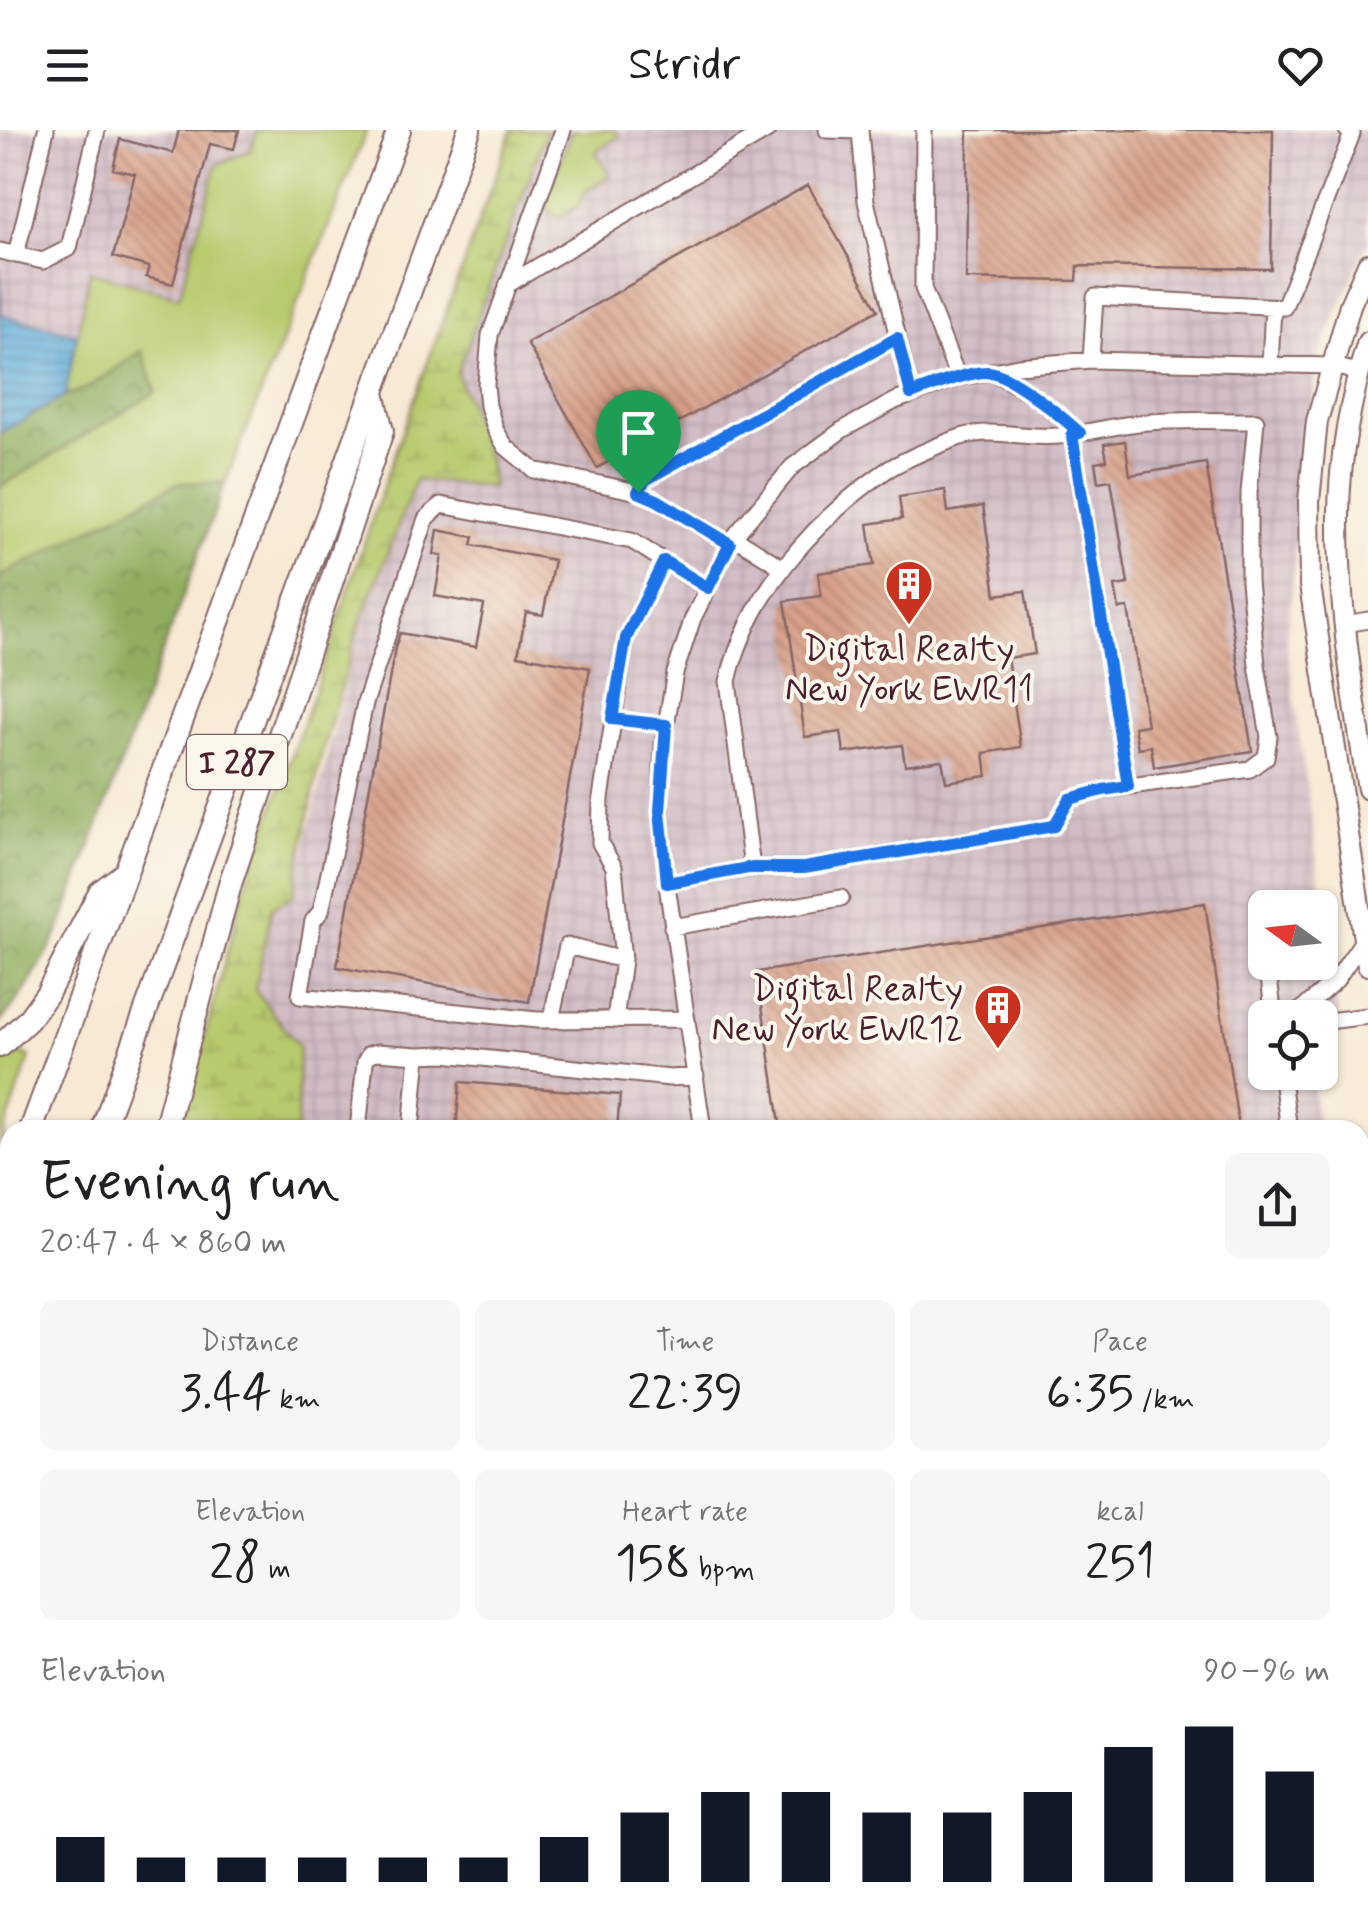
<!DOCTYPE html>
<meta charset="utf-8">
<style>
body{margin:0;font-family:Mynerve,sans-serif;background:#f6f6f6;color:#202124;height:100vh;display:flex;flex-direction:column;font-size:38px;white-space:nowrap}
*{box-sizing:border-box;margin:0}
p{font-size:32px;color:#757577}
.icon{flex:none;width:55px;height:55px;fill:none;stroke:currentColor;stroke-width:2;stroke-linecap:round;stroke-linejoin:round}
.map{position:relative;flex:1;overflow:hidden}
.side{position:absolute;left:0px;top:990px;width:1370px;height:810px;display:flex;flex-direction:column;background:#fff;border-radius:30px 30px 0 0;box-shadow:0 2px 8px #0004}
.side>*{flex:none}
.needle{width:65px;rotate:285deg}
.controls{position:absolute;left:1248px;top:760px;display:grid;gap:20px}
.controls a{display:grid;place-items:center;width:90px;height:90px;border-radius:15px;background:#fff;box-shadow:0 2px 8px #0004;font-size:50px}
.pin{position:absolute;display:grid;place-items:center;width:85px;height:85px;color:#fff;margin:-102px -42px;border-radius:50% 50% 50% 0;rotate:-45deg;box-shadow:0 0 10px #0007}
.pin .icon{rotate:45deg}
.round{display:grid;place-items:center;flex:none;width:105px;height:105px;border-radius:15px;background:#f6f6f6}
.overview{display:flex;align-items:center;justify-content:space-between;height:170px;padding:0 40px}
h1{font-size:55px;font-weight:600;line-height:75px}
.stats{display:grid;grid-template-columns:repeat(3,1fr);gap:15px;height:170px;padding:10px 40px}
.stats div{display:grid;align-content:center;border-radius:15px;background:#f6f6f6;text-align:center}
.stats b{font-size:50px;font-weight:600}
.stats small{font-size:28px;font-weight:400}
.stats p{font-size:28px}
.chart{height:280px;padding:20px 40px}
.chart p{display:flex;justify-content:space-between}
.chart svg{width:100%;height:180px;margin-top:10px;stroke:#111827;stroke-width:6}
header{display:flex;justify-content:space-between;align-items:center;height:130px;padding:0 40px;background:#fff;font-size:45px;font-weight:600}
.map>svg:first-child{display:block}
.industrial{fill:url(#industrial-grid);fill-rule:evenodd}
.green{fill:#b7ca6d;stroke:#80744c;stroke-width:2.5}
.forest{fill:url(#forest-crowns);stroke:#6e6646;stroke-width:2.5}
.wetland{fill:url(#wetland-marsh);stroke:#80744c;stroke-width:2.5}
.water{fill:url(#water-rules);stroke:#566683;stroke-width:2.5}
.building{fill:url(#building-back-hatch)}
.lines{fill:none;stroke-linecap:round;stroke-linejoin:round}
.minor-casing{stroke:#876666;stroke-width:19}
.major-casing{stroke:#876666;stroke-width:24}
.highway-casing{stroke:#876666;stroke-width:26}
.minor{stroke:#fff;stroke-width:15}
.major{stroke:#fff;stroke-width:20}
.highway{stroke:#fff;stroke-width:22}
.highway-bridge-casing{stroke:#876666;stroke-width:26;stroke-linecap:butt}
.highway-bridge{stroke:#fff;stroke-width:22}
.route-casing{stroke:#fff;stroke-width:20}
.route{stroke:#1a73e8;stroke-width:12}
.labels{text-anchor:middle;stroke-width:8;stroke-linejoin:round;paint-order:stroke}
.shield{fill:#fbf7ec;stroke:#7f6065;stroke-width:2.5}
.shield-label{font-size:32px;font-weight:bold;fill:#4a1f2b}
.poi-label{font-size:35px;fill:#4a1f2b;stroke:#fbf7ec}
</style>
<header><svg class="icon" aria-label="menu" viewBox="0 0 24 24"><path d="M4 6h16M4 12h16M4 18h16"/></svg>Stridr<svg class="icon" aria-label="heart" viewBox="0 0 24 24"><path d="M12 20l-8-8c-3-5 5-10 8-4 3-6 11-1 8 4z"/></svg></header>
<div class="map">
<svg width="1368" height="1800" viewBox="0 0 1368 1800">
<defs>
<pattern id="industrial-grid" width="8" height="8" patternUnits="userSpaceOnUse" patternTransform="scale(2.5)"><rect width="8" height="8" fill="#d2bdc6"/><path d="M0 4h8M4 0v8" fill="none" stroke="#b6a2aa"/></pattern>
<pattern id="forest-crowns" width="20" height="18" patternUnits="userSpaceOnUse" patternTransform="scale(2.5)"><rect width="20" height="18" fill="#91ae60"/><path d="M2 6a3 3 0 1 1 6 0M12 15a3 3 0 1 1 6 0" fill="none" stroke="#788d4f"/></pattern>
<pattern id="wetland-marsh" width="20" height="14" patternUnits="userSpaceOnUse" patternTransform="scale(2.5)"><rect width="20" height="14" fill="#b7ca6d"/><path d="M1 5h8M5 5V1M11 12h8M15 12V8" fill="none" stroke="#9fad5f"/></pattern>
<pattern id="water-rules" width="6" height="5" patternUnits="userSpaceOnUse" patternTransform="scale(2.5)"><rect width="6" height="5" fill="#63aedb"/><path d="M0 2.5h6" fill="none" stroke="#548db2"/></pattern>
<pattern id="building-back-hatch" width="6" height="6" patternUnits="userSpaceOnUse" patternTransform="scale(2.5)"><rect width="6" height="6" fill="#d8a28a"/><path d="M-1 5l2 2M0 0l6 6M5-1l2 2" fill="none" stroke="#b18371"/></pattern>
</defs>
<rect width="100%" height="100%" fill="#fbf7ec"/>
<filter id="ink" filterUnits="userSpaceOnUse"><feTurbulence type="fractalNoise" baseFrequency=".01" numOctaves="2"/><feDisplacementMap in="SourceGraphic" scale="20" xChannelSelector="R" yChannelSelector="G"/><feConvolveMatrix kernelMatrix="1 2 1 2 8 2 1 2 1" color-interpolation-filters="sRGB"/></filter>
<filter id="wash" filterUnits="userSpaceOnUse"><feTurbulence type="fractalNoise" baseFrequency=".0048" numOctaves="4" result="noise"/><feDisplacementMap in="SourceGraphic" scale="40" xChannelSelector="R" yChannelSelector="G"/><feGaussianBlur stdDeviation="2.25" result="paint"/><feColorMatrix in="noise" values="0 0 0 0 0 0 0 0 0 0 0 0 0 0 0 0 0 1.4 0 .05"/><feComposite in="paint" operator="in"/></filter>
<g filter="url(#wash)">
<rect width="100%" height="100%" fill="#f7e9d4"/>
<!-- industrial -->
<path class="industrial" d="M0,0h257l-6,20 -34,15 -38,132 -89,-26 -25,125 -65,37z
M547,0h821v111l-51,119 -31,280 55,391 -21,3v-16h-55v54l46,1 7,57h-1021l2,-82 -44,-58 17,-84 21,-10 65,-267 58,-150 76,8 -3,-23 -32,-91zM1265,778h55v54h-55z
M8,1628l2,162h1202l-1,10h-1211v-170z"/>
<!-- green -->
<path class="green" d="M257,0h110l-142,353h-48l-177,94v-90l156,-95 -14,-41 -56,38 -21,7 25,-125 89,26 38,-132 34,-15z
M572,0h43l5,5 -24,17 14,24 -26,16 -4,13 -20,12 -8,-2 -7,-11z
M21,923l9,4 -30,87v-81z
M10,1316v172l-10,16v-160z
M1368,1446v354h-157l1,-10h148v-323z"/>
<!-- forest -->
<path class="forest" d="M142,221l14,41 -156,95v-54l65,-37 21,-7z
M178,353h47l-166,448c-17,31 -34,65 -59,91v-445z"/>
<!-- wetland -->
<path class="wetland" d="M512,0h35l-90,243 32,91 3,23 -76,-7 -58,149 -38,131 -27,136 -21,11 -17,83 44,57 -2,83h-117l62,-235 73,-206 74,-220z"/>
<!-- water -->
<path class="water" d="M0,138l2,47 75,19 -12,62 -65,37z"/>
<g id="blocks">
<!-- building -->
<path class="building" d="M179,0h60l-5,19 -24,-5 -37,140 -27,-7 3,-10 -36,-10 22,-83 -22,-5 7,-30 53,14z
M968,0h305l-2,139 -193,-3 -1,15 -111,-2z
M808,55l70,125 -281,158 -70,-125z
M1125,311l5,34 76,-12 46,288 -98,16 -3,-21 -13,2 -4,-21 13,-2 -19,-117 -9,1 -4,-23 13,-2 -17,-104 -13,2 -3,-20 12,-2 -3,-16z
M945,360l3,22 35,-6 13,89 29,-4 10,63 -28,4 14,89 -37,6 3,23 -41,6 -4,-22 -37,5 -3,-20 -58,8 -3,-21 -36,5 -20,-136 36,-5 -3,-23 56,-8 -6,-41 34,-5 -3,-22z
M438,400l36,7 -2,8 82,15 -11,55 -17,-3 -8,43 72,13 -61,334 -192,-35 58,-319 5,-15 76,14 8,-42 -49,-9 7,-40 -8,-2z
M1205,773l34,227h-458l-24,-158z
M460,952l160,13 -3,35h-161z"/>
</g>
</g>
<g filter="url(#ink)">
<use href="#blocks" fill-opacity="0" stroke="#876666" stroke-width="2.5"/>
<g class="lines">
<!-- minor casing -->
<g class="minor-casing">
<path id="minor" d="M563,0l-73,205 -4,50 2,21 8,25 10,16 28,23 104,22 19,8 73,44
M827,0l33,1
M860,0l6,71 45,193
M924,0l-1,158 35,90
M0,121l43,10 26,-13 28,-118
M16,125l30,-125
M507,155l261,-155
M1091,230l4,-63 189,10 68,-173 -5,-4
M1270,234l3,-57
M990,241l44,24 46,38
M1072,304l56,352
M638,362l7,-12 252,-142
M734,407l49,31
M1346,494l22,-4
M612,589l54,6
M667,753l81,-15h56l250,-42 16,-27 33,-9 147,-21 16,-12 3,-20 -12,-72 -8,-84v-88l7,-72c-35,0 -72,-2 -107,1 -30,2 -60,11 -90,14 -35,3 -65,-9 -98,1 -18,6 -63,25 -77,35 -71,50 -136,123 -156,209l24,187
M1259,769l6,47
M672,797l169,-29
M1267,832l7,56
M1289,888l16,-11 31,-27 28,-41
M685,889l-148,1 -237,-24 13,-75 8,-10 44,-208 61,-184 15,-14 191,36 76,48
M551,890l16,-74 56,14
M615,890l8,-60 -9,-93 -14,-24 1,-45 25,-160 38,-77
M1320,892l48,-6
M1281,942l8,58
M358,1000l7,-68 4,-8 9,-2 40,3
M411,1000l7,-75 26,-1 226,24 26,-2
M703,1000l-35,-238 -8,-81 3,-68 12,-70 18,-55 41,-81 58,-70 50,-37 53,-29 63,-23 60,-12 73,-6 241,6 27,6
M0,1693l10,-1
M0,1724l10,-2
M461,1790l1,10
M509,1790l1,10
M542,1790l1,10
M774,1800l1,-10"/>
</g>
<!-- major casing -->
<g class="major-casing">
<path id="major" d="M1368,134l-18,41 -33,116 -8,80 1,84 58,380
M1368,212c-17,53 -29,118 -29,173 -1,92 15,184 29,274
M1360,1332l8,-4
M1360,1360l8,3
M1360,1384l8,2"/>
</g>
<!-- highway casing -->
<g class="highway-casing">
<path id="highway" d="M0,916l28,-26 19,-26 53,-102 25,-19
M31,1000l368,-1000
M102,1000l367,-1000
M165,1000l65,-246 152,-453 -9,-38
M0,1083l10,-27
M0,1542l10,-15"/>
</g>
<!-- minor -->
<use href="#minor" class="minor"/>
<!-- major -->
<use href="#major" class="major"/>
<!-- highway -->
<use href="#highway" class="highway"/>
<!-- highway-bridge casing -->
<g class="highway-bridge-casing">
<path id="highway-bridge" d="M0,1279l10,-27"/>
</g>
<!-- highway-bridge -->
<use href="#highway-bridge" class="highway-bridge"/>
</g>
</g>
<g class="lines" filter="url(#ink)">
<!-- route casing -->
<g class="route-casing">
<path id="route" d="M897,208l14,56c19,-7 58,-23 77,-22 21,0 75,46 92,61l-8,1 56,352 -25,4 -33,9 -16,27 -250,42h-56l-81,15 -7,-72 6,-86 -54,-6 14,-81 38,-77 44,27 22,-44 -73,-44 -19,-8 7,-12z"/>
</g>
<!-- route -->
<use href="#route" class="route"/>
</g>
<!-- icons -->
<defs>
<g id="building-pin" transform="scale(2.5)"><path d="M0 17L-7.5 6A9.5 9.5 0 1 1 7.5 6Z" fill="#c8321e" stroke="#fbf7ec"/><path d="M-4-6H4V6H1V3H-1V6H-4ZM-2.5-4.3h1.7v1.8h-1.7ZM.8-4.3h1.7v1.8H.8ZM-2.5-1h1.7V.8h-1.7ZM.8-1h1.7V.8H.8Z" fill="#fff"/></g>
</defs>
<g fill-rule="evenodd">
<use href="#building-pin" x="909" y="454"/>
<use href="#building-pin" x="998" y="878"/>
</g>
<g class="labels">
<!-- shield labels -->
<rect class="shield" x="187" y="605" width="100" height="54" rx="8"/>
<g class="shield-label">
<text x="237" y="643">I 287</text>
</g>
<!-- poi labels -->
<g class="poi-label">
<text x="909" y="530">Digital Realty<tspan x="909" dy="40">New York EWR11</tspan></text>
<text x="963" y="870" text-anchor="end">Digital Realty<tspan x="963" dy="40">New York EWR12</tspan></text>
</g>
</g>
</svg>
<div class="controls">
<a><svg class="needle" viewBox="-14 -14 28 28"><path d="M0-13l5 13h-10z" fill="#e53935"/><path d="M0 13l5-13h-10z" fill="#757577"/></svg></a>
<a><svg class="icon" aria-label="locate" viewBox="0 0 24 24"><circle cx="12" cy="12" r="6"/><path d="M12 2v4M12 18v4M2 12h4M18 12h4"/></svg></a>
</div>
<div class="pin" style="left:638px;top:362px;background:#1e9e55"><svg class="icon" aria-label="arrive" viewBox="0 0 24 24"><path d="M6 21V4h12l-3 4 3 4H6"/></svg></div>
<section class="side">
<div class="overview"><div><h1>Evening run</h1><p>20:47 · 4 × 860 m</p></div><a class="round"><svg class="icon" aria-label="share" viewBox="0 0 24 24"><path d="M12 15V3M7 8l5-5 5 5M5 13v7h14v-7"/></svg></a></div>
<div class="stats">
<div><p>Distance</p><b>3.44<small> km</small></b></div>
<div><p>Time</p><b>22:39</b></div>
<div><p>Pace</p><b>6:35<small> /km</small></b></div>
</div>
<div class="stats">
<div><p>Elevation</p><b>28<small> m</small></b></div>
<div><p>Heart rate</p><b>158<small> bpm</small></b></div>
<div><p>kcal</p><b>251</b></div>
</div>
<div class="chart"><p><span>Elevation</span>90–96 m</p>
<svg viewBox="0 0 160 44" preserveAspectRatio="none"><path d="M5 44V33M15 44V38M25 44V38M35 44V38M45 44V38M55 44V38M65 44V33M75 44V27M85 44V22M95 44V22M105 44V27M115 44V27M125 44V22M135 44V11M145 44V6M155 44V17"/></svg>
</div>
</section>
</div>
